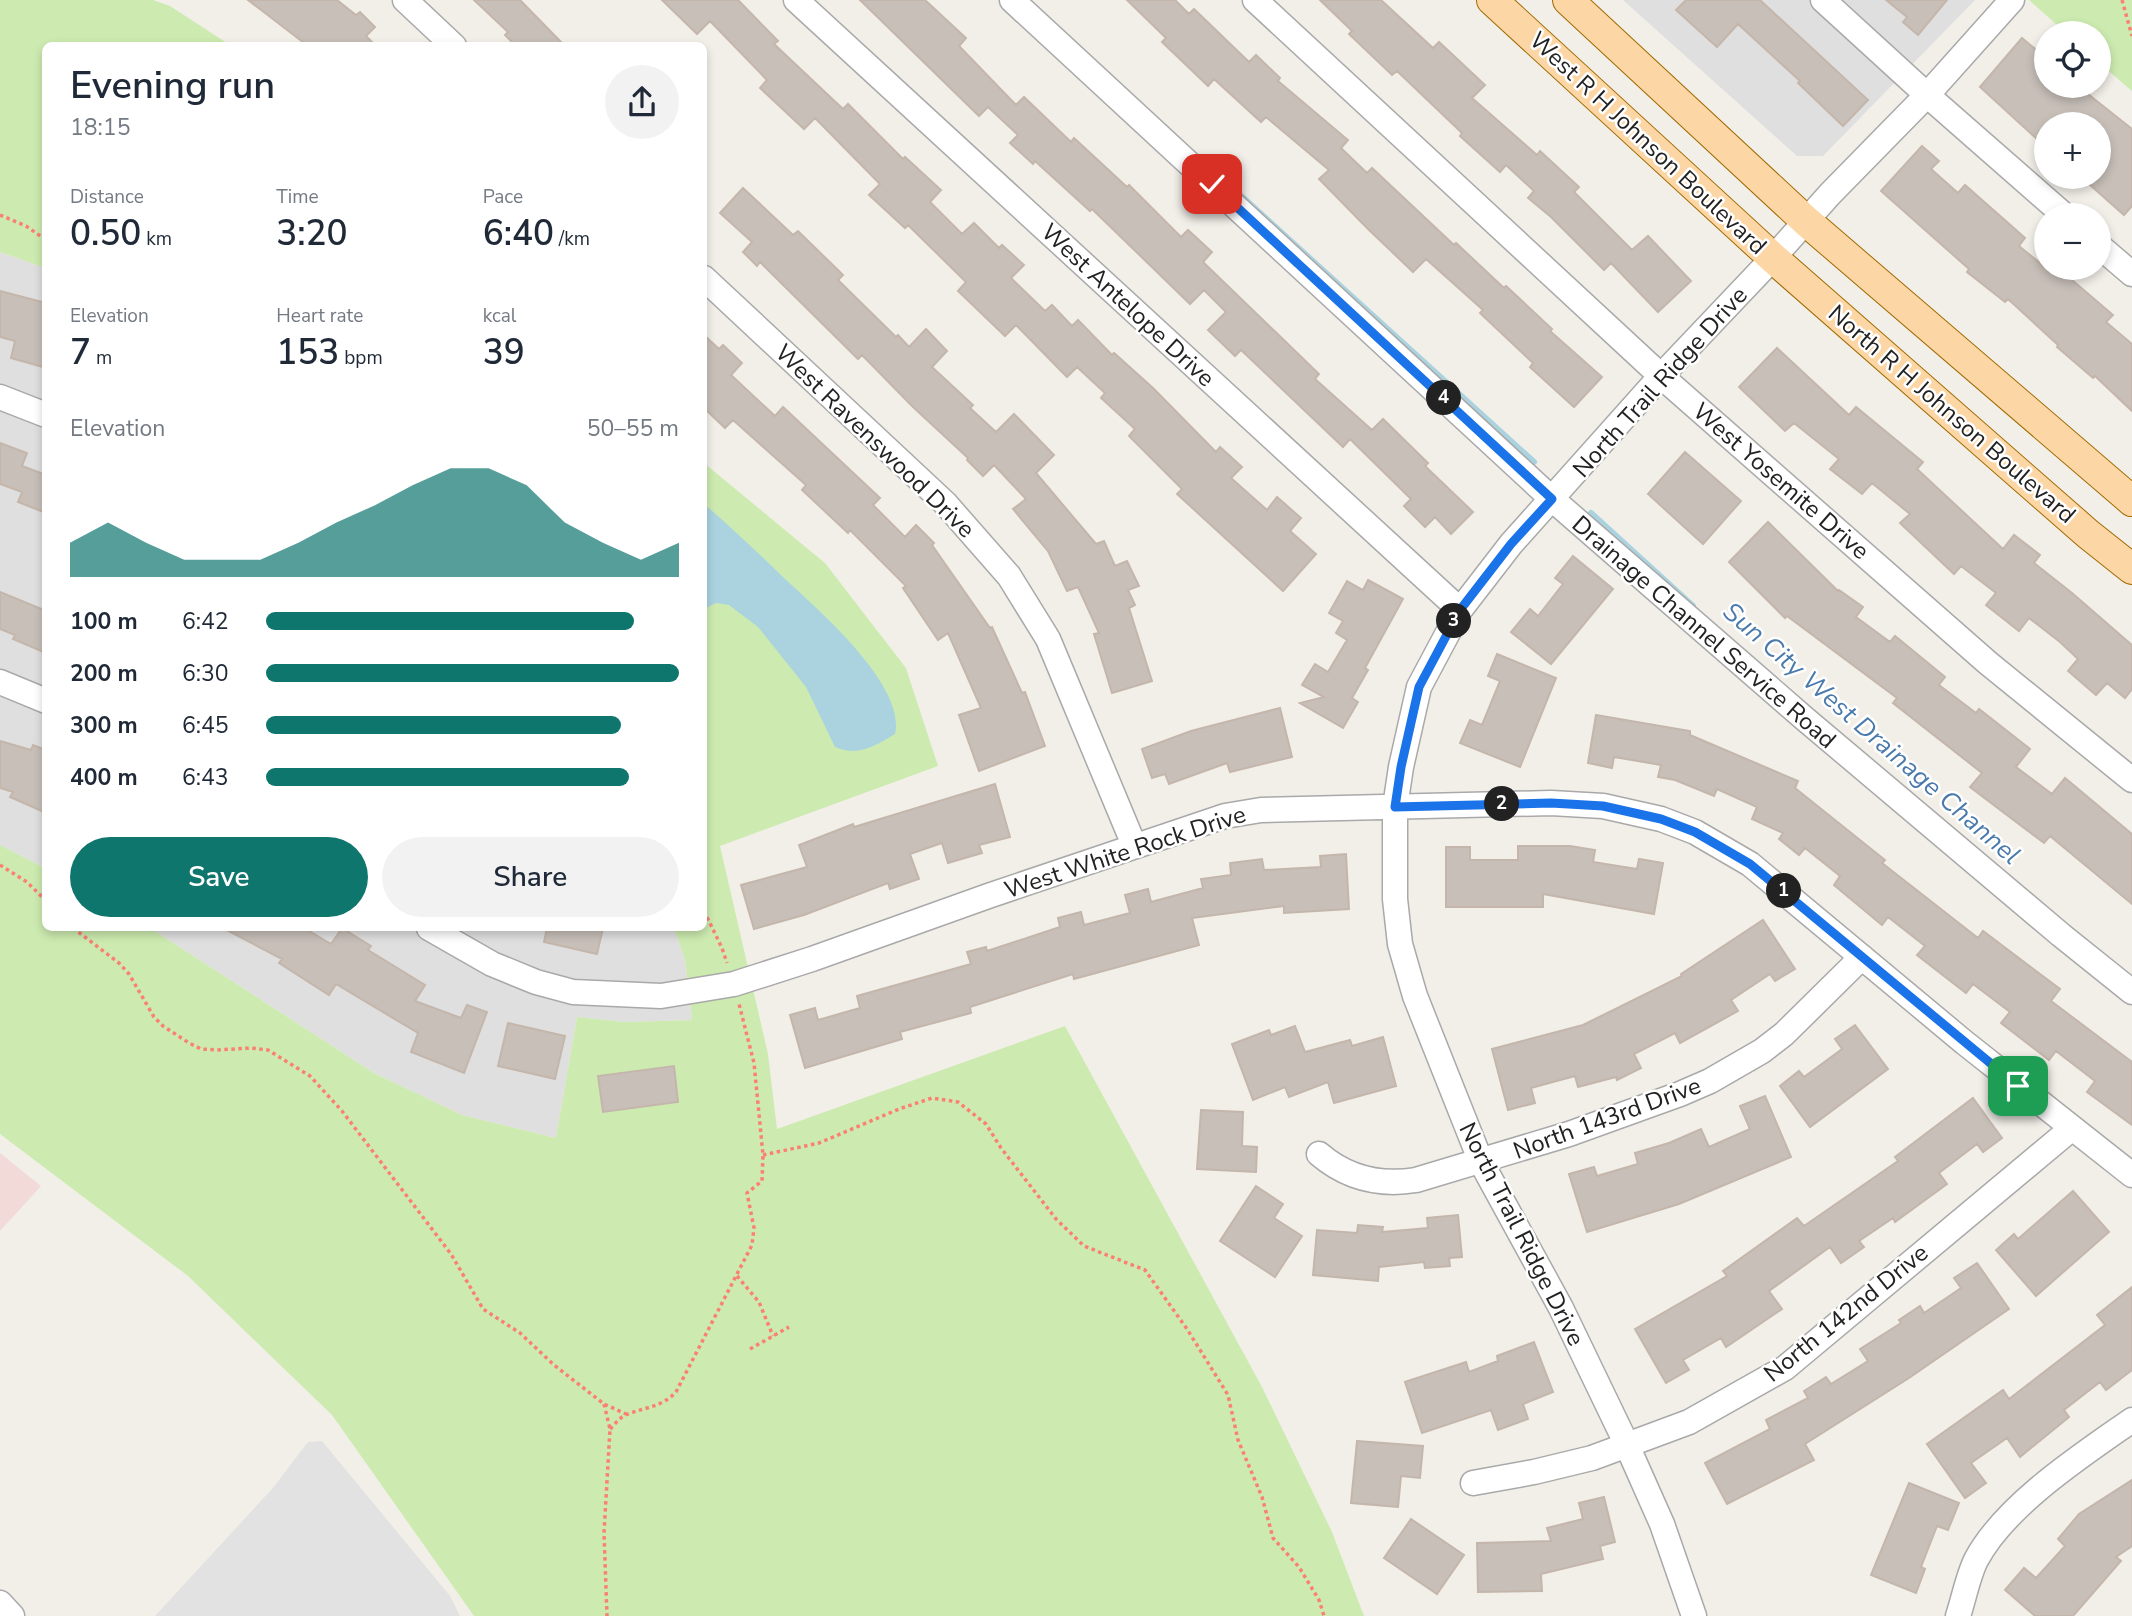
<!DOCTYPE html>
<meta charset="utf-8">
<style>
body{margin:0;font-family:"Nunito Sans",sans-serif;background:#f2f2f3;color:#1f2937;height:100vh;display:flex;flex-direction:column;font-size:26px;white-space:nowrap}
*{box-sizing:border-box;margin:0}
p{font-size:23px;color:#747a83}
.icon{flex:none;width:38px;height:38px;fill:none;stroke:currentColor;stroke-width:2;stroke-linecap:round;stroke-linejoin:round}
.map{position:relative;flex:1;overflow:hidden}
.details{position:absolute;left:42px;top:42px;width:665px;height:889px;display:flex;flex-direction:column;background:#fff;border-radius:10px;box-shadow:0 4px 10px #0003}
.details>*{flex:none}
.tools{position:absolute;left:2034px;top:21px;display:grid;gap:14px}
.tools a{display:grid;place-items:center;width:77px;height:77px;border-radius:50%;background:#fff;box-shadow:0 4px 10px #0003;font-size:35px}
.pin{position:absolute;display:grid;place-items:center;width:60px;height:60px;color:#fff;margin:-30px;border-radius:14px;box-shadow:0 4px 10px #0006}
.km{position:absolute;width:35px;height:35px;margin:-18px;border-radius:50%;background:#222;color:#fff;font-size:19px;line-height:35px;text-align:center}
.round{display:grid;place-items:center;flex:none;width:74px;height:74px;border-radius:37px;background:#f2f2f3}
.overview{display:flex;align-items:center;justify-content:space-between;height:119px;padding:0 28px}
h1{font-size:38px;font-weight:600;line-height:52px}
.figures{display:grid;grid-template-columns:repeat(3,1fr);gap:10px;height:119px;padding:7px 28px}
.figures div{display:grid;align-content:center}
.figures b{font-size:35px;font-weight:600}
.figures small{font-size:19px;font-weight:400}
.figures p{font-size:19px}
.chart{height:196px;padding:14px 28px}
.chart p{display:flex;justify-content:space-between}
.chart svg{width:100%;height:126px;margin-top:7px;fill:#0f766e;opacity:.7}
.button{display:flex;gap:14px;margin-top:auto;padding:14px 28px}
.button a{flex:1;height:80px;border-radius:42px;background:#0f766e;color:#fff;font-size:28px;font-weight:600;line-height:80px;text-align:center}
.button a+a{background:#f2f2f3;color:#1f2937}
ul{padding:0 28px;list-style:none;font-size:23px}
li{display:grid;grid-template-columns:112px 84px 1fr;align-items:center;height:52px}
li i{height:18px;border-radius:9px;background:#0f766e}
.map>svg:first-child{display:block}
.residential{fill:#e0dfdf}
.commercial{fill:#f2dad9}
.grass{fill:#cdebb0}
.parking{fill:#e2e2e2}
.water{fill:#aad3df}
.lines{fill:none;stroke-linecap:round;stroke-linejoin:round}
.stream{stroke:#aad3df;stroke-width:6}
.building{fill:#c7bfb8;stroke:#c4b6ab;stroke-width:2}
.minor-casing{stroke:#a9a9a9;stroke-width:27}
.major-casing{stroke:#a06b00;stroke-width:32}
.path{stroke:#fa8072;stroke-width:3.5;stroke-dasharray:3.5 3.5;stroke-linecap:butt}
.minor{stroke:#fff;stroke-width:24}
.major{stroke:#fcd6a4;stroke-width:30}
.route-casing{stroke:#fff;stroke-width:14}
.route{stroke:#1a73e8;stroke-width:9}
.labels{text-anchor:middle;stroke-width:5;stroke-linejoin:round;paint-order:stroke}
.street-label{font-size:24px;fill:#222;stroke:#fff}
.water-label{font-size:26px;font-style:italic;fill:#4a7aab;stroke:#fff}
</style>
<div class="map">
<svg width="2132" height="1616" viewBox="0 0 2132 1616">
<rect width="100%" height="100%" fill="#f2efe9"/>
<!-- residential -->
<path class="residential" d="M1623,0h352l-152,156h-26z
M0,252l45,16v600l-45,-23z
M150,928h524l11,32 7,60 -67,2 -48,-5 -21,121 -94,-23 -88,-42z"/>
<!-- commercial -->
<path class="commercial" d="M0,1153l41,33 -41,45z"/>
<!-- grass -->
<path class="grass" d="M0,0h153l17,6 60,39 -184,1 -1,222 -45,-16z
M2029,0h103v91l-34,-29v-29h-32z
M704,463l121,100 81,105 32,98 -218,80 48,208 9,75 288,-103 197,361 70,145 32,84h-890l-142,-201 -144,-139 -188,-142v-289l45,23 1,60h104l224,145 88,42 94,23 21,-121 48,5 67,-2 -7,-60 -11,-32h30z"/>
<!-- parking -->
<path class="parking" d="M322,1441l128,155 10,20h-305l117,-127 36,-47z"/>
<!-- water -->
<path class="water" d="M704,504c27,23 53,48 79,73 32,30 124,108 112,157 -20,12 -37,23 -60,13l-29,-60 -48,-60 -29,-22 -13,-2 -12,6z"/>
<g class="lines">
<!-- stream -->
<path class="stream" d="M1238,193l296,269
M1591,513l102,93"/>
</g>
<!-- building -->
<path class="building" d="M248,0h89l19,15 4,-3 15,15 -9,9 10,10h-68z
M474,0h46l45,46h-49l-11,-11 3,-3z
M662,0h76l40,41 -4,3 69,65 5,-5 55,55 2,-2 36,33 -11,12 32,32 12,-11 25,25 3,-3 22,20 -13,13 34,33 7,-6 20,21 6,-6 34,35 2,-2 39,35 63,64 4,-5 22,20 -11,11 36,32 10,-13 24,21 -11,13 26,23 -33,37 -106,-97 5,-5 -53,-53 6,-7 -34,-31 4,-5 -28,-26 -10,10 -51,-52 -11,11 -47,-45 8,-9 -58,-57 -3,3 -36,-33 11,-11 -65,-66 -11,11 -44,-41 7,-8 -57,-59 -13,13z
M860,0h65l41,38 -7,8 57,59 8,-8 47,45 3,-4 53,49 2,-2 52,52 7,-7 24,22 -9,10 116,112 -4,5 57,51 11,-11 45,44 -3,3 48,46 -22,22 -16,-17 -10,10 -21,-21 7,-7 -61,-60 -7,8 -102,-97 -6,6 -27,-26 18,-18 -22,-22 -14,14 -98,-95 -2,2 -55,-50 -2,3 -23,-21 8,-8 -30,-28 -9,9z
M1127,0h48l14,14 5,-5 55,53 7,-7 24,23 -2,3 70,59 -7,8 26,25 5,-5 82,77 2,-2 48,45 2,-2 46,43 -2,2 52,46 -28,30 -44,-40 3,-4 -53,-50 3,-3 -57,-51 -13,13 -45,-43 -49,-50 10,-9 -63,-53 -5,5 -47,-43 -6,7 -46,-44 4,-4z
M1320,0h61l52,48 6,-6 46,43 -13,13 65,57 3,-4 39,36 -5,5 58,58 16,-14 43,45 -33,31 -47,-49 -7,7 -53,-53 -23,-19 6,-7 -28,-26 -6,7 -40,-36 2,-3 -65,-62 -5,4 -43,-41 3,-3z
M1686,0h74l108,100 -25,26 -45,-43 2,-2 -62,-57 -21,23 -41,-37z
M1886,0h61l-29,35 -15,-13 4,-5z
M2022,38l24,20v28h19l14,11 5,-6 48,38v77l-8,9 -43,-38h17v-53h-52v7l-8,9 -58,-53z
M1922,146l17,15 -8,8 27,24 7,-8 60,53 -6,8 27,22h12l55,47 -7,7 26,22v67l-37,-35 -2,2 -36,-31 1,-2 -50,-46 -3,3 -38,-30 2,-3 -88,-78z
M743,188l50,47 5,-4 45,44 -5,5 58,57 2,-2 11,12 17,-18 21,22 -15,16 41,38 -3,3 26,24 18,-18 40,41 -18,18 60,71 8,-3 11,25 12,-5 12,25 -11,4 7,15 -6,3 23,73 -40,12 -18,-59 5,-1 -21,-46 -11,4 -19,-40 -35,-42 13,-10 -32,-34 -11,11 -16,-16 1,-2 -55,-51 -51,-52 -4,4 -98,-97 -3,4 -14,-14 9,-10 -32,-29z
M0,291l46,12v65l-35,-10 4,-17 -15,-4z
M704,335l15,14 4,-4 19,18 -11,12 44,41 8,-9 97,91 -7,7 32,32 11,-12 18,18 -2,2 58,83 2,-1 30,66 3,-1 20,54 -66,25 -20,-56 22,-7 -33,-75 -10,7 -35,-52 3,-2 -56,-56 -2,3 -46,-43 4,-5 -73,-65 -8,8 -21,-20z
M1777,348l72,67 7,-8 67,55 -6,7 86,80 11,-14 26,20 -6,8 38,30 60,52v44l-7,9 -18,-15 -11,12 -28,-24 10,-12 -18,-17 -31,-24 -10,13 -33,-26 10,-12 -35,-27 -7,8 -54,-51 10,-9 -38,-31 -10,11 -32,-25 9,-10 -45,-36 -9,8 -46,-44z
M0,443l27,10 -5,13 24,9v38l-28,-11 4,-10 -22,-8z
M1685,452l56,49 -38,43 -55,-50z
M1768,522l70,69 1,-1 24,17 -7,10 34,25 5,-6 50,41 -6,8 37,28 3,-4 51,40 -14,18 36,27 13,-16 67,56v70l-82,-68 -6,7 -74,-56 12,-14 -89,-70 4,-5 -110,-82 -2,2 -56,-56z
M1573,556l40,33 -62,75 -40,-32 19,-23 8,7 25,-32 -8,-6z
M1368,580l35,19 -38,69 3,2 -16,28 6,4 -15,26 -43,-25 24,-6 -22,-12 13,-21 13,8 19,-32 -11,-7 7,-12 -14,-8 18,-32 16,9z
M0,592l46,19v42l-33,-14 2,-4 -15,-6z
M1497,654l59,24 -36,89 -60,-24 10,-23 12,5 18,-44 -12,-5z
M1280,708l12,49 -62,15 -3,-9 -58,21 -4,-10 -13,4 -10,-29 49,-18z
M1596,715l94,16v4l108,46 -3,7 90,72 -3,3 96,75 5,-7 77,58 -9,12 81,61v63l-45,-33 8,-11 -39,-30 -7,9 -48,-37 9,-11 -37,-28 -7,9 -49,-38 8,-9 -37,-29 -6,8 -48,-40 6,-9 -35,-28 -6,7 -20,-16 4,-6 -31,-14 5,-12 -40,-18 -3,7 -39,-16 -17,-3 3,-12 -47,-8 -2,11 -24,-5z
M0,741l31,9 2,-5 13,5v63l-36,-16 3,-5 -13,-4z
M995,784l15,53 -31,8 3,8 -34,10 -6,-20 -32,11 9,25 -29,10 -2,-6 -84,32 -50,14 -13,-44 66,-18 -8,-22 54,-21 1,3z
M1518,846h52l25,4 -2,12 44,7 2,-10 24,4 -9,51 -111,-20v13h-97v-60h24v13h48z
M1346,854l3,55 -65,4v-7l-92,12 7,27 -125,34 -1,-5 -103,33 1,6 -71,19 2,7 -97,29 -15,-53 25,-7 3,12 42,-12 -3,-12 114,-32 -4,-12 19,-5 1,4 73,-24 -2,-9 23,-6 3,13 46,-12 -5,-18 23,-6 3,13 52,-14 -2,-9 30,-4 -1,-12 32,-4 2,11 57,-3 -1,-11z
M1763,920l32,49 -20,12 -5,-7 -39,26 7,11 -58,32 -5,-10 -41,21 7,14 -24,12 -1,-3 -38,10 -3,-11 -44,12 4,15 -27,7 -16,-61 91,-24 99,-49 -1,-2z
M223,928h81l27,16 11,-16 29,18 -3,4 57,35 -10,16 46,17 6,-13 20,7 -23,61 -53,-21 7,-19 -82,-49 -7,11 -50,-32 3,-4z
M547,928h56l-6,26 -53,-12z
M508,1023l57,13 -10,43 -57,-13z
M1855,1025l33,44 -78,58 -30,-41 19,-15 5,6 38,-28 -7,-10z
M1295,1026l10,26 45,-12 2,6 31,-9 13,49 -62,17 -6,-21 -39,15 -4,-10 -32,13 -21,-56 37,-14 2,5z
M674,1066l4,36 -75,10 -5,-36z
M1765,1096l26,61 -112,47 -92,28 -18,-58 25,-7 3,9 41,-12 -3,-11 34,-10 32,-14 8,18 41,-18 -10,-23z
M1973,1098l29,40 -19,14 -6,-8 -38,29 8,11 -52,38 -2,-4 -34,23 5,6 -23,16 -11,-16 -61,44 13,18 -56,38 -5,-9 -38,22 6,10 -23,13 -31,-54 92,-53 -4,-5 74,-53 7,8 94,-65 -3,-4z
M1201,1110l42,2 -1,34 15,1 -1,25 -59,-3z
M1256,1186l27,18 -9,14 28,18 -27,41 -55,-36z
M2073,1191l36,41 -73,64 -40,-46 18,-16 4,5z
M1458,1215l4,42 -13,1 1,8 -25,2 -1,-6 -45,5 -1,14 -65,-6 4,-45 40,3 1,-8 25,2 -1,5 46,-4 -1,-10z
M1977,1263l32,46 -100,69 -104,66 9,16 -87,44 -22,-41 65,-34 -4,-9 42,-22 -4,-7 22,-14 5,7 37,-23 -8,-12 41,-26 -2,-3 21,-14 4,7 37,-25 -7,-10z
M2132,1287v83l-26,20 -6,-8 -36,28 5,7 -49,40 -13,-19 -36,25 15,20 -21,15 -38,-54 76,-54 6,9 96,-74 -8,-10z
M1534,1342l19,50 -30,12 5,15 -30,11 -7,-20 -69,23 -17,-51 61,-20 3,10 29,-11 -1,-5z
M1357,1441l66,5 -3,32 -19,-2 -3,31 -47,-4z
M2132,1480v66l-16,11 5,4 -48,55h-38l-30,-26 19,-22 12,10 29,-32 -7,-7 21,-25z
M1909,1483l50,20 -11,27 -11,-4 -16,41 4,2 -9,24 -45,-18z
M1604,1497l11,45 -15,4 3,13 -62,15 1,17 -64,1 -1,-49 74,-2 -4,-13 36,-9 -4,-16z
M1411,1519l53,36 -27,39 -53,-36z"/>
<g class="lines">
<!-- minor casing -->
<g class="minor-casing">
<path id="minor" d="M405,0l49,46
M796,0l664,610
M1012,0l540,499 253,220 256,216 71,57
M1255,0l406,376 327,287 144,117
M1823,0l104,95 137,120
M2098,245l34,29
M704,278l241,225 64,73 39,63 86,206
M0,397l46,18
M0,682l46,19
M429,928l63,36 44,18 37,10 88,4 73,-12 78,-25 179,-64 234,-79 36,-6 290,-7 52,3 58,13 34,13 55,32 215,179 167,132
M1319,1154c28,24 60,32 97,26l153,-46 111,-40 30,-13 52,-30 22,-17 78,-77
M1473,1483l61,-11 58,-14 97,-36 96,-54 286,-239
M0,1603l12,13
M1694,1616l-32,-92 -36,-81 -65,-135 -80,-146 -66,-166 -15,-52 -5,-45v-92l6,-40 18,-80 41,-77 51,-66 150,-168 112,-118 57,-64 97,-99 85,-95
M1958,1616c6,-18 10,-40 18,-56 29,-55 106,-105 156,-140"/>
</g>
<!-- major casing -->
<g class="major-casing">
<path id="major" d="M1492,0l281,258 315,276 44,35
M1568,0l238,221 326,280"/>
</g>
<!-- path -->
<path class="path" d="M2122,0l10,36
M0,215l26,11 20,14
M0,865l27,17 19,19
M704,911l18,37 5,15
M73,928l46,35 10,11 25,43 9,9 26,17 12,6 16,1 34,-2 17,2 42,26 32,35 109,143 32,55 37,24 34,32 50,39 22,10
M763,1155l56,-12 80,-34 33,-11 26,4 28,22 15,24 55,71 28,27 61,24 42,59 41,66 10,45 24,57 11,41 26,29 20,33 5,16
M737,1276l22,26 14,34
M750,1349l39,-22
M604,1404l6,25 -6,104 3,83
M610,1429c6,-6 11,-13 18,-15 18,-7 34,-7 48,-22l76,-147 2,-17 -7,-35 15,-12 1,-26 -9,-92 -15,-59"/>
<!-- minor -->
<use href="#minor" class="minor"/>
<!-- major -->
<use href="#major" class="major"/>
</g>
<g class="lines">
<!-- route casing -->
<g class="route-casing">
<path id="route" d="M1212,184l340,315 -41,45 -51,66 -41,77 -18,80 -6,40 156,-4 52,3 58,13 34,13 55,32 268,222"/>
</g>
<!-- route -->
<use href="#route" class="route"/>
</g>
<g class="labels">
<!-- street labels -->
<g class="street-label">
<text transform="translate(1648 143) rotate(43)" y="8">West R H Johnson Boulevard</text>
<text transform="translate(1128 305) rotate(43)" y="8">West Antelope Drive</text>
<text transform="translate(1660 382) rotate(-48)" y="8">North Trail Ridge Drive</text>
<text transform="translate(1952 414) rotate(41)" y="8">North R H Johnson Boulevard</text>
<text transform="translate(875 441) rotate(44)" y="8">West Ravenswood Drive</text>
<text transform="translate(1781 481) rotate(41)" y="8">West Yosemite Drive</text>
<text transform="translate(1704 632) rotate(41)" y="8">Drainage Channel Service Road</text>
<text transform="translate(1125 852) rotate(-18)" y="8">West White Rock Drive</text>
<text transform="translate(1607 1118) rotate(-20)" y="8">North 143rd Drive</text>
<text transform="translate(1522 1234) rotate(63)" y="8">North Trail Ridge Drive</text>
<text transform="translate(1846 1313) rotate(-39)" y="8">North 142nd Drive</text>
</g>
<!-- water labels -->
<g class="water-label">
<text transform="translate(1872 733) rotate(41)" y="9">Sun City West Drainage Channel</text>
</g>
</g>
</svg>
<div class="tools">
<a><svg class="icon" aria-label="locate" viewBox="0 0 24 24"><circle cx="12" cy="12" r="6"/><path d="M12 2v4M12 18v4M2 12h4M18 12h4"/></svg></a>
<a>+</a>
<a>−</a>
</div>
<div class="pin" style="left:2018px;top:1086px;background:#1e9e55"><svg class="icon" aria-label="arrive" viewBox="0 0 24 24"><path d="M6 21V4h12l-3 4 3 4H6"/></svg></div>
<div class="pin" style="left:1212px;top:184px;background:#d93025"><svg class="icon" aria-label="check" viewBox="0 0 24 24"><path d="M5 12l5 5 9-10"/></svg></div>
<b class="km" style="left:1784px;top:891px">1</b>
<b class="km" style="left:1502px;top:804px">2</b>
<b class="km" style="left:1454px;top:621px">3</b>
<b class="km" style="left:1444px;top:398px">4</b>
<section class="details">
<div class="overview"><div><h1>Evening run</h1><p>18:15</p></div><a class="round"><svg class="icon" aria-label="share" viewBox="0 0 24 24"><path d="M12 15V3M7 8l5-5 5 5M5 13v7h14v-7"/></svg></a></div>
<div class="figures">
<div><p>Distance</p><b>0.50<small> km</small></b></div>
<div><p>Time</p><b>3:20</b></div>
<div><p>Pace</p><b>6:40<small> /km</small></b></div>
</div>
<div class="figures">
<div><p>Elevation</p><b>7<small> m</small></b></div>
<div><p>Heart rate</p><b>153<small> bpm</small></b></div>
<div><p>kcal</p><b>39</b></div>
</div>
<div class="chart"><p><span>Elevation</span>50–55 m</p>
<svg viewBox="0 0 160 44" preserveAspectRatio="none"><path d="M0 44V32L10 25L20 32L30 38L40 38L50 38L60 32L70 25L80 19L90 12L100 6L110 6L120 12L130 25L140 32L150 38L160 32V44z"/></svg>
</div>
<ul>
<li><b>100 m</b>6:42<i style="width:89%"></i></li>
<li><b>200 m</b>6:30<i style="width:100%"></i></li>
<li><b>300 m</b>6:45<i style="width:86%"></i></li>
<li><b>400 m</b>6:43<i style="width:88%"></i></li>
</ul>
<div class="button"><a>Save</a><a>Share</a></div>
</section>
</div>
